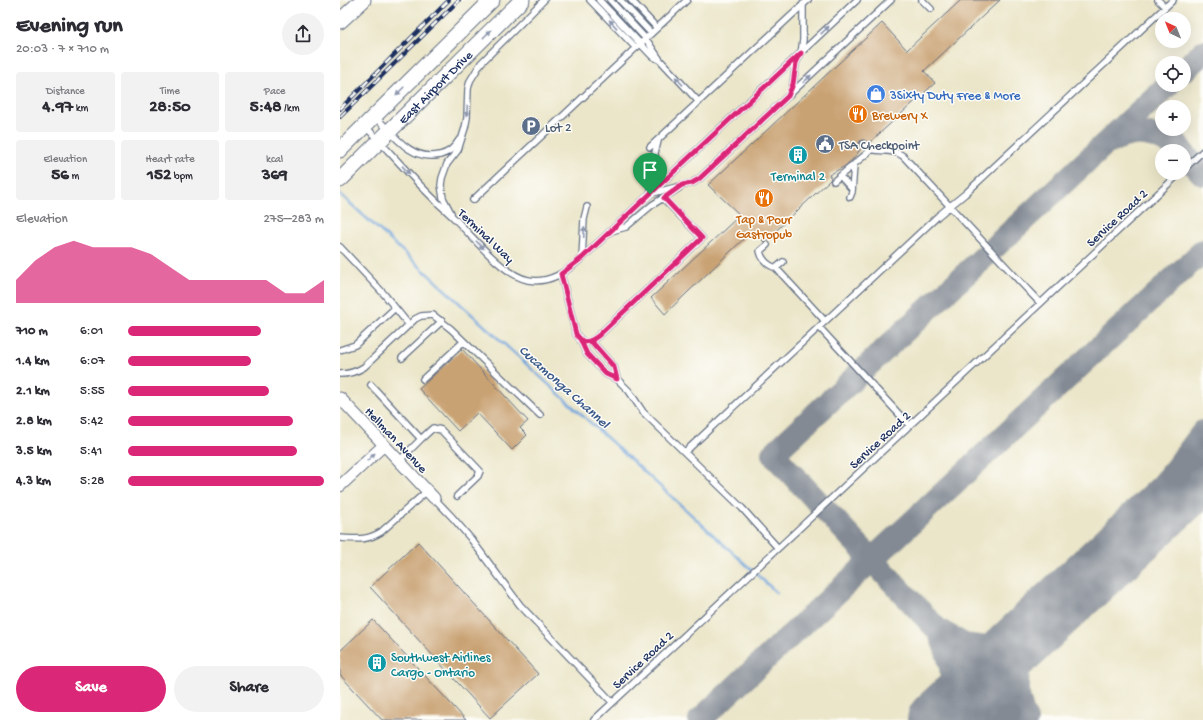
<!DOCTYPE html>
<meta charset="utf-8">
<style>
body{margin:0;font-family:"Gochi Hand",sans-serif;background:#f2f2f3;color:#2b2b33;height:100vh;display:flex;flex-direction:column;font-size:15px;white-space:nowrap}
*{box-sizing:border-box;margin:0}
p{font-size:13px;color:#7c7c81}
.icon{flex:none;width:22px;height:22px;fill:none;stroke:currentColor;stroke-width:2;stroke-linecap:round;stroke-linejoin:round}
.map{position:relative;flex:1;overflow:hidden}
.panel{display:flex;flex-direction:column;background:#fff;width:340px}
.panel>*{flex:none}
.needle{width:26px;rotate:317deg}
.controls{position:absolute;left:815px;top:12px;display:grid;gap:8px}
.controls a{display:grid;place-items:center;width:36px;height:36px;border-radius:50%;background:#fff;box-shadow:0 4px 16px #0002;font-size:20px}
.pin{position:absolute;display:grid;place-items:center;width:34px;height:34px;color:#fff;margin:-41px -17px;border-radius:50% 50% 50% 0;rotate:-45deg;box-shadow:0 0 4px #0007}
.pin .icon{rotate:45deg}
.round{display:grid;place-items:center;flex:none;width:42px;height:42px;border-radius:21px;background:#f2f2f3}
.head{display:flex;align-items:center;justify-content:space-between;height:68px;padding:0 16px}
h1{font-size:22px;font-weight:700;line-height:30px}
.stats{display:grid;grid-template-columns:repeat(3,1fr);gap:6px;height:68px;padding:4px 16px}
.stats div{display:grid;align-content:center;border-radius:4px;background:#f2f2f3;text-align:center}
.stats b{font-size:17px;font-weight:700}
.stats small{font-size:11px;font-weight:400}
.stats p{font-size:11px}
.chart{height:112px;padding:8px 16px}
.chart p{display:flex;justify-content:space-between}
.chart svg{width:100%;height:72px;margin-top:4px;fill:#db2777;opacity:.7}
.cta{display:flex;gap:8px;margin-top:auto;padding:8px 16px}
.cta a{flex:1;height:46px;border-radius:24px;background:#db2777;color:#fff;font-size:16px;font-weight:700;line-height:46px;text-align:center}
.cta a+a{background:#f2f2f3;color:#2b2b33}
ul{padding:0 16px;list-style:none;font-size:13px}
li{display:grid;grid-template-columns:64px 48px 1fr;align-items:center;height:30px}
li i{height:10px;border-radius:5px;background:#db2777}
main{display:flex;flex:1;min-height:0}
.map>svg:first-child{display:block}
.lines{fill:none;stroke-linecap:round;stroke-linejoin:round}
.stream{stroke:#6ea3db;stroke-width:2.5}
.taxiway{stroke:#838a94;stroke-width:24}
.runway{stroke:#838a94;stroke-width:60}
.building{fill:#c9a273}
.lane-casing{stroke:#646f83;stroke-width:8}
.street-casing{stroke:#646f83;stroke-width:13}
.secondary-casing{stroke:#646f83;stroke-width:17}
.lane{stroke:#fff;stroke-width:5.5}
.street{stroke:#fff;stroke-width:11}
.secondary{stroke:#fff;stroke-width:15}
.rail-casing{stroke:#1b2f5e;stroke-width:4}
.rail{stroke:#fdfcf7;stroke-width:2.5;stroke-dasharray:8;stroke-linecap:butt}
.oneway{fill:#8d97ae}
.route-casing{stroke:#fff;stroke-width:8}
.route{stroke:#db2777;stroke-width:5}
.labels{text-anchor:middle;stroke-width:3;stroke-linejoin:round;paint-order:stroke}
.street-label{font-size:13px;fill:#1b2f5e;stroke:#fdfcf7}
.shop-label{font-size:13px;fill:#366cbe;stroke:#fdfcf7;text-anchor:start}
.food-label{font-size:13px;fill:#c56008;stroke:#fdfcf7;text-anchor:start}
.service-label{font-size:13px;fill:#4e5e75;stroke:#fdfcf7;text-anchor:start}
.culture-label{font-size:13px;fill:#0d838f;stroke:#fdfcf7}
.water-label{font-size:14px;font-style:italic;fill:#38588a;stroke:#fdfcf7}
</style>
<main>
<section class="panel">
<div class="head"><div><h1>Evening run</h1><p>20:03 · 7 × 710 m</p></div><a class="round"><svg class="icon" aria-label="share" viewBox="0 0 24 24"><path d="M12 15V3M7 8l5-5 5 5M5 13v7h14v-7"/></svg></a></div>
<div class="stats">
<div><p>Distance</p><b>4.97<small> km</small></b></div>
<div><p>Time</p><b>28:50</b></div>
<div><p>Pace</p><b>5:48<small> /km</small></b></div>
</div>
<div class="stats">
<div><p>Elevation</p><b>56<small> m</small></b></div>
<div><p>Heart rate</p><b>152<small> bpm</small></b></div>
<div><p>kcal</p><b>369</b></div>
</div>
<div class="chart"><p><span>Elevation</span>275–283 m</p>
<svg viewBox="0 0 160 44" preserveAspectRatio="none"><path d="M0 44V30L10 18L20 10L30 6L40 10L50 10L60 10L70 14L80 22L90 30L100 30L110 30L120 30L130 30L140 38L150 38L160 30V44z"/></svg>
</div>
<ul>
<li><b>710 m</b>6:01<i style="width:68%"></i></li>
<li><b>1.4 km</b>6:07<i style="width:63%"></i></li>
<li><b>2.1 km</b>5:55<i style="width:72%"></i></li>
<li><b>2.8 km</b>5:42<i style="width:84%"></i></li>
<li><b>3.5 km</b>5:41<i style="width:86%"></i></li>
<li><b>4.3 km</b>5:28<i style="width:100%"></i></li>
</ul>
<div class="cta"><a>Save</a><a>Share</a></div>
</section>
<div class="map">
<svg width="863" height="720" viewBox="0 0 863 720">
<rect width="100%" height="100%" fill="#fdfcf7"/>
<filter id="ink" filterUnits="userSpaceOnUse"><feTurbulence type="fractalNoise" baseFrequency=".025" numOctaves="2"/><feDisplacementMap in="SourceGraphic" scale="8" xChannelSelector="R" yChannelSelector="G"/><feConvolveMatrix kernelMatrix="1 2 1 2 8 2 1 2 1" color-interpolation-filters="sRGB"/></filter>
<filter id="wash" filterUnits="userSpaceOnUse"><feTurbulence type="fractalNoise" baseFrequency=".012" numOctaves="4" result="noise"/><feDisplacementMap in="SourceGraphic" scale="16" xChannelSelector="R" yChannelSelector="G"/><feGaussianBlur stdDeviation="0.9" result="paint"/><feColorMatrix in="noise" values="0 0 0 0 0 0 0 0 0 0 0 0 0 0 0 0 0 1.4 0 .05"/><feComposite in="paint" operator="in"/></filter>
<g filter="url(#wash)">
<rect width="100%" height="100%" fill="#ebe6c9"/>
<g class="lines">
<!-- stream -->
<path class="stream" d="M0,194l437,399"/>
<!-- taxiway -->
<path class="taxiway" d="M844,70l19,-18
M768,143c27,-16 48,-10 73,7l-7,-10 -5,-11
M844,154l19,20
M360,720l503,-469
M593,720c26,-33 22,-54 5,-90l26,15 23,3 24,-6 25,-15
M606,720c23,-10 45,-9 69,0
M682,720l-249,-266 395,-369
M686,720c-10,-21 -12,-45 -3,-68 8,-21 25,-36 40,-52 12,-14 25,-27 37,-41 37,-41 71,-83 103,-127"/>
<!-- runway -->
<path class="runway" d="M597,720l266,-248"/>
</g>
<g id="blocks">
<!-- building -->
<path class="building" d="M621,0h39l-76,71 11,12 -66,60 -5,-3 -4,1 -1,4 2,3 -7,10 -9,8 -16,9 2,3 -1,2 -65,61 -1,1 -11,-12 -88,84 -14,-16 89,-83 -32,-30 174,-162 25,27z
M122,349l66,72 -8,7 7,7 -15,15 -35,-37 -19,18 -39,-42z
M78,542l120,132 -48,44 -120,-131z
M33,620l93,100h-84l-42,-45v-24z"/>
</g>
</g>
<g filter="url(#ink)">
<use href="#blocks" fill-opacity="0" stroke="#646f83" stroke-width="1"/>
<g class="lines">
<!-- lane casing -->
<g class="lane-casing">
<path id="lane" d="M250,0l46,48
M259,0l53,56 8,4
M270,0l36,39 14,21 39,42
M280,0l31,33
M291,0l26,28
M582,0l9,9
M818,0l7,7
M450,94l3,-10 3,-21 5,-10 2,-13v-36
M35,116c18,18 36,46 65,39 8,-2 15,-8 19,-15
M25,126c24,25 46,51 71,75 6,6 12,11 18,17 18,18 49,57 74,62 22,4 39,-9 54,-22l275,-258
M523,144c11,12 27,2 40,12l137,147
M310,147l158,-147
M844,169l19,-18
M500,176l12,13
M494,181l37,-31
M313,193l39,-10 7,-4 192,-179
M310,194l4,-14 1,-27 3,-12
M510,197l2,-5 2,-27
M133,200l214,-200
M111,213l-8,-15 -2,-13 1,-7 5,-14 11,-14 7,-22 2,-10 1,-29 2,-8 11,-18 63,-63
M271,231l15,-4 26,-22 27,-17
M427,245l-7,6c2,9 7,14 16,17l7,-6
M0,247l44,47 25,31
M242,258l2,-39 3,-12
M436,268l49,53
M221,274l15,60c8,11 12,10 22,2l104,-98 -39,-40
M479,327l90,98
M241,341l6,13 19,20 11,5 -3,-12 -23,-26
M0,350l15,-5 40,-37
M62,358l40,-37
M0,374c10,0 16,-2 24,-7l51,-48 6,-3 12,-1 18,14 89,86
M83,379l40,-37
M277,379l12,12 14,21 99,96 36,40
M31,385l50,54 -22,22
M81,439l12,-11 8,2 39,41 -2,5 -21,20
M345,452l253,-236 27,-22 208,-194
M94,498l19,20 18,21 49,66 92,97
M0,538c17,1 26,3 41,-6l46,-41
M254,720l586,-547"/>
</g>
<!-- street casing -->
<g class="street-casing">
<path id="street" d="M0,398l94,100
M0,486l44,-41"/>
</g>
<!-- secondary casing -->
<g class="secondary-casing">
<g id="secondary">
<path d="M0,21l23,-21"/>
<path d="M0,150l152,-150"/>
<path id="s1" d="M0,180l182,-180"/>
</g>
</g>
<!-- lane -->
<use href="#lane" class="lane"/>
<!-- street -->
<use href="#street" class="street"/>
<!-- secondary -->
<use href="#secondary" class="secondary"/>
<!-- rail casing -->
<g class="rail-casing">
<path id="rail" d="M0,109l109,-109
M0,117l119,-117"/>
</g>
<!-- rail -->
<use href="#rail" class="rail"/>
</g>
<!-- one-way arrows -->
<defs><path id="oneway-solid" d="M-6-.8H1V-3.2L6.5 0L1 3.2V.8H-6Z"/></defs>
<g class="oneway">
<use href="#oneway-solid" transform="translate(273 24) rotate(-133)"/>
<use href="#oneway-solid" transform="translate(485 30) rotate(-43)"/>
<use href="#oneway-solid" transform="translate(147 34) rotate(-45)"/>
<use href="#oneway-solid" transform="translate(467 79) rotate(-43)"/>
<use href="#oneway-solid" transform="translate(339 81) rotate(-133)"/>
<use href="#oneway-solid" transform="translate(60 91) rotate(135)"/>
<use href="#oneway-solid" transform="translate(127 111) rotate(93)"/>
<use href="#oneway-solid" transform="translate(66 170) rotate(47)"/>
<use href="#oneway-solid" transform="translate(244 232) rotate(-87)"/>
<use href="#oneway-solid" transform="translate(140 245) rotate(45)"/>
<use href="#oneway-solid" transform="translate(31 457) rotate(-44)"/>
</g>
</g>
<g class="lines" filter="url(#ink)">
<!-- route casing -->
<g class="route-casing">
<path id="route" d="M310,194l-68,64 -21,16 15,60c5,7 7,9 15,7l23,26 3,12 -11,-5 -19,-20 -6,-13c7,2 11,-1 17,-5l104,-98 -38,-40 18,-13 10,-2 7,-4 89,-83 5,-12 3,-21 5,-10 -151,141"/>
</g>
<!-- route -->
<use href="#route" class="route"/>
</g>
<!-- icons -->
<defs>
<g id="shop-disc" transform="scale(1)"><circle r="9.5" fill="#3f7fe0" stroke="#fdfcf7"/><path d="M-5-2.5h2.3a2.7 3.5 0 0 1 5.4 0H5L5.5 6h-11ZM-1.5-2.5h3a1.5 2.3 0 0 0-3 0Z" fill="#fff"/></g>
<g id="restaurant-disc" transform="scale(1)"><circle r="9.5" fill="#e8710a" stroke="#fdfcf7"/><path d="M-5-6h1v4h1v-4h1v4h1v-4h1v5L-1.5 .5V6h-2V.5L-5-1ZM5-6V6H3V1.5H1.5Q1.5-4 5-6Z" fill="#fff"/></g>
<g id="parking-disc" transform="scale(1)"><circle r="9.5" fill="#5c6f8a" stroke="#fdfcf7"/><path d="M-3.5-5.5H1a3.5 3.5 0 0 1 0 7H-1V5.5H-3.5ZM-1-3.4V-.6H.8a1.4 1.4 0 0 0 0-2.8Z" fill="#fff"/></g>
<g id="civic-disc" transform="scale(1)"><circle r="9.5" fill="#5c6f8a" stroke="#fdfcf7"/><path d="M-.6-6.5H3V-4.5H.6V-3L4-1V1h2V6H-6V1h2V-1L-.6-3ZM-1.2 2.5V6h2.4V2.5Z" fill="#fff"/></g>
<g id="building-disc" transform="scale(1)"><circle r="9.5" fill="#0f9aa8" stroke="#fdfcf7"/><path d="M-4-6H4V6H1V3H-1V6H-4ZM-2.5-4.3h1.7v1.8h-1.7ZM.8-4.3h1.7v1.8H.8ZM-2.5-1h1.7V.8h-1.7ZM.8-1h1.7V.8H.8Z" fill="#fff"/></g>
</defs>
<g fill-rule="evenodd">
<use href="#shop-disc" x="536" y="94"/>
<use href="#restaurant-disc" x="518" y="114"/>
<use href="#parking-disc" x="191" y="126"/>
<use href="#civic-disc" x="485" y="144"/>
<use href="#building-disc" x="458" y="155"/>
<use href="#restaurant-disc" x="424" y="198"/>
<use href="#building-disc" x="37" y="663"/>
</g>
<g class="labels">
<!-- street labels -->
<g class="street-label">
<text dy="5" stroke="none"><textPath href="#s1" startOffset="133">East Airport Drive</textPath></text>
<text transform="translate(776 217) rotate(-43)" y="5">Service Road 2</text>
<text transform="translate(147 235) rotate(44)" y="5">Terminal Way</text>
<text transform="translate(57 439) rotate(47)" y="5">Hellman Avenue</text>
<text transform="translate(539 439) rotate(-43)" y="5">Service Road 2</text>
<text transform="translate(302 659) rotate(-43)" y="5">Service Road 2</text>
</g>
<!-- shop labels -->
<g class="shop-label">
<text x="550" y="99">3Sixty Duty Free &amp; More</text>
</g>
<!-- food labels -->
<g class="food-label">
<text x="532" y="119">Brewery X</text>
<text x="424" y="223" text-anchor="middle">Tap &amp; Pour<tspan x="424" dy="15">Gastropub</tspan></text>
</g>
<!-- service labels -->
<g class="service-label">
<text x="205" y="131">Lot 2</text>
<text x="499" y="149">TSA Checkpoint</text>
</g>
<!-- culture labels -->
<g class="culture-label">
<text x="458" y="180">Terminal 2</text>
<text x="51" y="661" text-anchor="start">Southwest Airlines<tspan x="51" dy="15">Cargo - Ontario</tspan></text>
</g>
<!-- water labels -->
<g class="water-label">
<text transform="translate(225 386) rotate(42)" y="5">Cucamonga Channel</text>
</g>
</g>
</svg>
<div class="controls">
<a><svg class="needle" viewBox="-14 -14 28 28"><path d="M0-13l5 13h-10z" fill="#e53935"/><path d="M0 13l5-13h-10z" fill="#7c7c81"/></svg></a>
<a><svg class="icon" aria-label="locate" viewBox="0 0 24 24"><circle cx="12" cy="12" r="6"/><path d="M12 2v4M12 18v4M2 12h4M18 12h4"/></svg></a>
<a>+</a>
<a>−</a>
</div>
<div class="pin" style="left:310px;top:194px;background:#1e9e55"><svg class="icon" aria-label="arrive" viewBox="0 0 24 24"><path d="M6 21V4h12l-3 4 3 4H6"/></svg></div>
</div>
</main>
